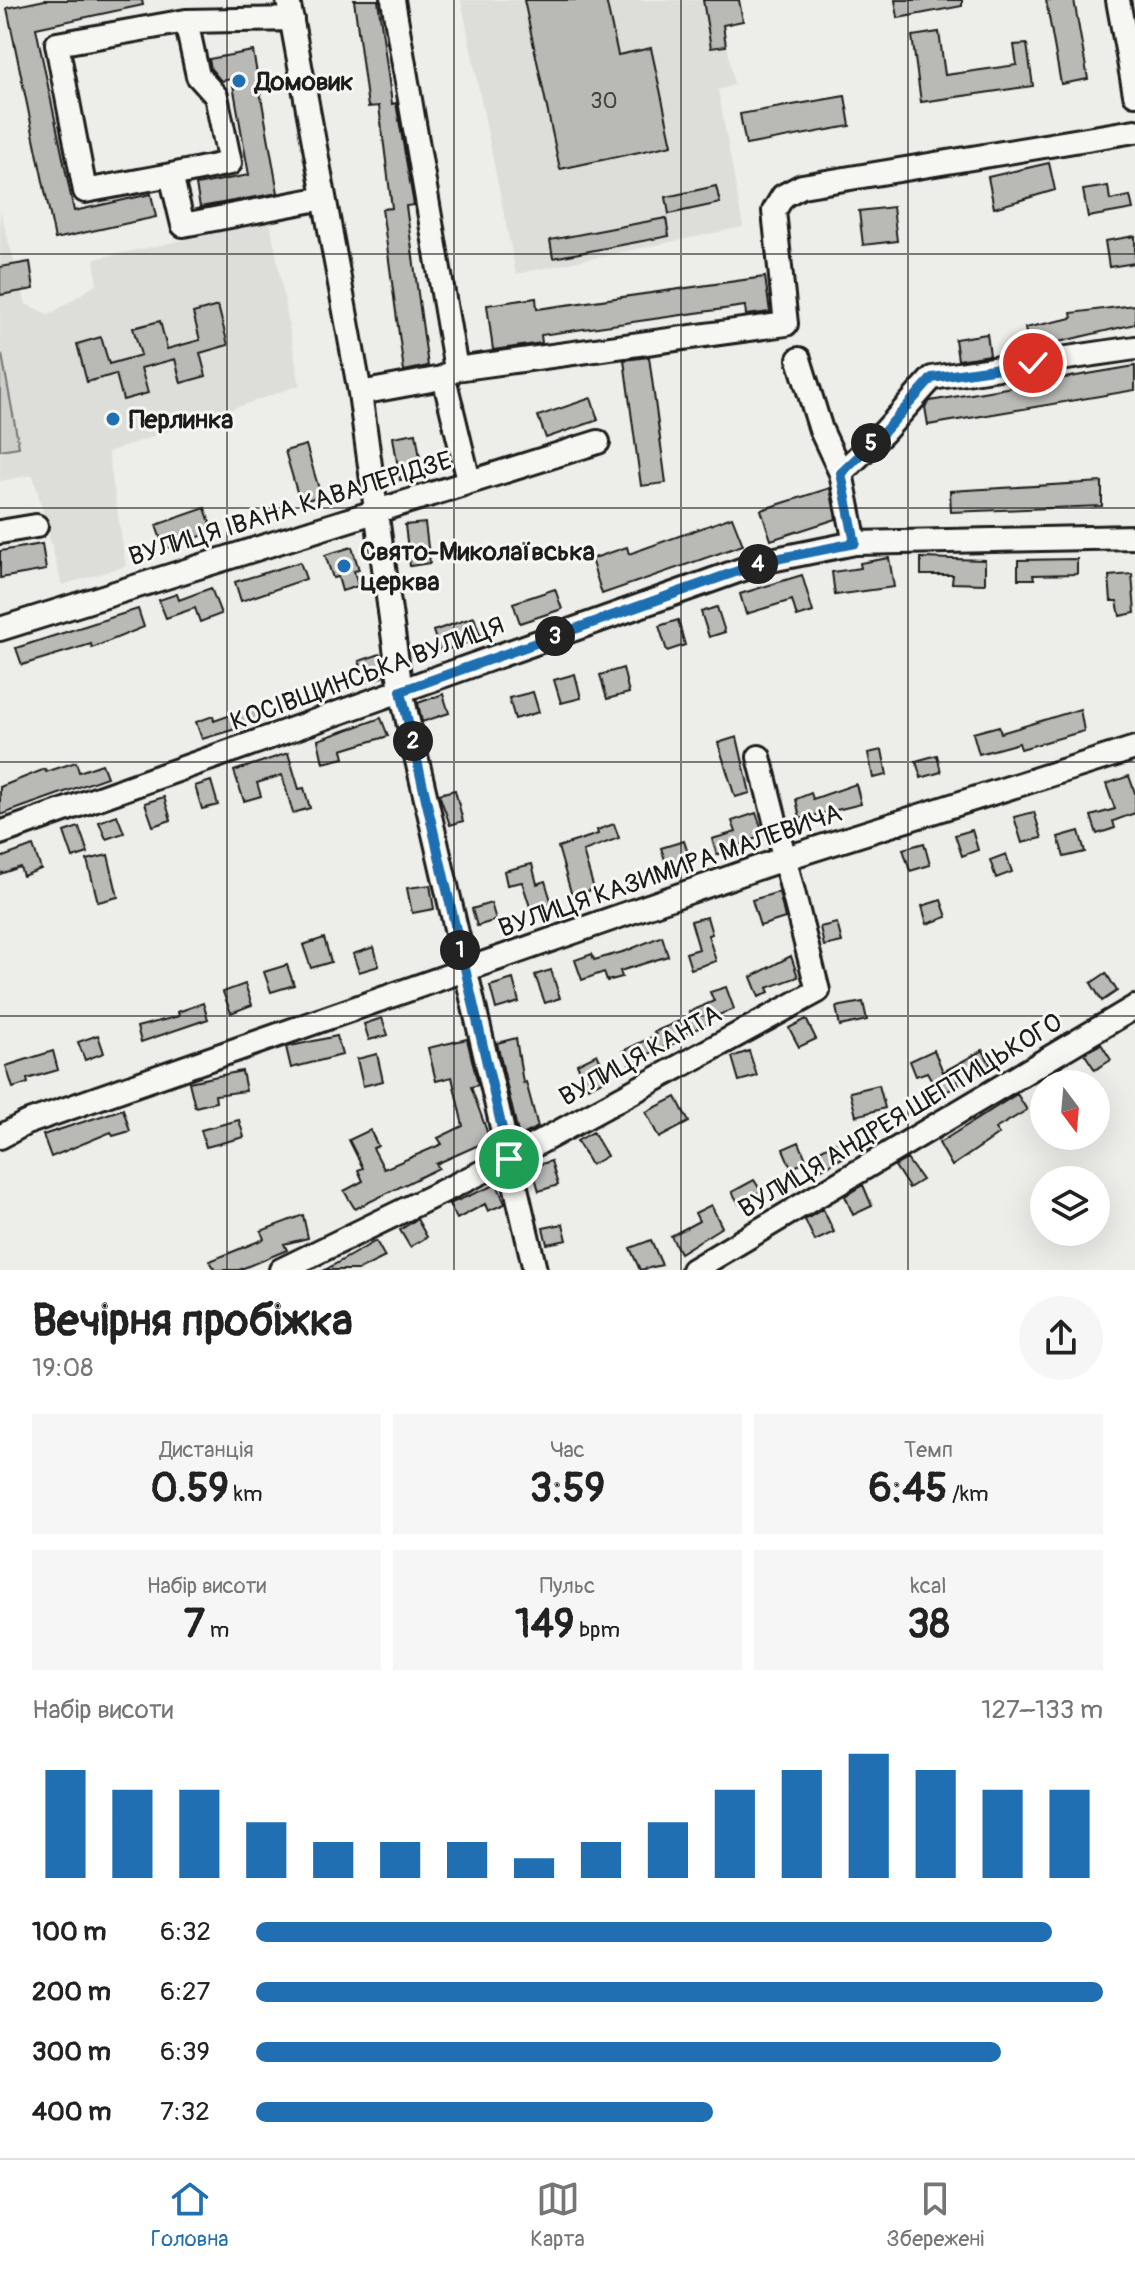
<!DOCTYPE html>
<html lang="uk">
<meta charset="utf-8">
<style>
body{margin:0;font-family:Pangolin,sans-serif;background:#f6f6f6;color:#222;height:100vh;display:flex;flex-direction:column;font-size:30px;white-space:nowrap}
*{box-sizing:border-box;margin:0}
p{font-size:26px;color:#767676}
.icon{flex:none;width:44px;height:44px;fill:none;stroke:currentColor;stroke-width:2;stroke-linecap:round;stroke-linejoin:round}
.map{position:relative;height:1270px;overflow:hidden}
.drawer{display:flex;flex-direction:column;background:#fff;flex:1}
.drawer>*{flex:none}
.needle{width:52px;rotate:164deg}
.fabs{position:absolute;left:1030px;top:1070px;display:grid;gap:16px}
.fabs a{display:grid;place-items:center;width:80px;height:80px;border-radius:50%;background:#fff;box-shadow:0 8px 32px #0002;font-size:40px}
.pin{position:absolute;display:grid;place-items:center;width:68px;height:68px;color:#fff;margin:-34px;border:4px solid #fff;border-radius:50%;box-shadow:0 2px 8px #0007}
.km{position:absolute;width:40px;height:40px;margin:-20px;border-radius:50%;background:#222;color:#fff;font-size:22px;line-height:40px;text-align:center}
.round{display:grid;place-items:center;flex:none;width:84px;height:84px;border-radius:42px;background:#f6f6f6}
.headline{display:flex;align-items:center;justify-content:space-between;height:136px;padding:0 32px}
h1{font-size:44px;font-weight:800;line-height:60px}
.stats{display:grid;grid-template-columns:repeat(3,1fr);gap:12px;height:136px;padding:8px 32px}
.stats div{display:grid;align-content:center;border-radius:0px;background:#f6f6f6;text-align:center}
.stats b{font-size:40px;font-weight:800}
.stats small{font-size:22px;font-weight:400}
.stats p{font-size:22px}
.chart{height:224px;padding:16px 32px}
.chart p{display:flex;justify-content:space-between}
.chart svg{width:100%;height:144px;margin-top:8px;stroke:#1f6fb2;stroke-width:6}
ul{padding:0 32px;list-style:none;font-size:26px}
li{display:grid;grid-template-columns:128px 96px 1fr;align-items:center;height:60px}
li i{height:20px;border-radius:10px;background:#1f6fb2}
.menu{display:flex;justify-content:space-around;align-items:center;height:112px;border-top:2px solid #e0e0e0;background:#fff;font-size:22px;color:#767676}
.menu a{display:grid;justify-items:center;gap:4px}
.menu .active{color:#1f6fb2}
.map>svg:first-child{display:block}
.built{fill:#ddddda}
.green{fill:#cececb;stroke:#757574;stroke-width:2}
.building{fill:#b9b9b6;stroke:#1c1c1c;stroke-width:2}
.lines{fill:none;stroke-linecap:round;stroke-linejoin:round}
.minor-casing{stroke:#1c1c1c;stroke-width:28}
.minor{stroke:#f6f6f2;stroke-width:22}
.route-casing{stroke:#fff;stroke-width:16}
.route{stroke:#1f6fb2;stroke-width:10}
.grid{fill:none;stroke:#1c1c1c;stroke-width:2;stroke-opacity:0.55}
.poi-dot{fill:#1f6fb2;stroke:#f6f6f2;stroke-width:3}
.labels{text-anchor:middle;stroke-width:6;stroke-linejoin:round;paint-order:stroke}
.number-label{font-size:22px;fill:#434342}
.poi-label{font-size:26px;font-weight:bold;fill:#1c1c1c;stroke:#f6f6f2;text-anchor:start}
.street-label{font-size:26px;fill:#1c1c1c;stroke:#f6f6f2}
</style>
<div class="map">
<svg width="1135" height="1270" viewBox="0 0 1135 1270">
<rect width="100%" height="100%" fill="#edede9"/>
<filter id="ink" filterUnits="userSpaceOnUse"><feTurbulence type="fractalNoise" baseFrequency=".0125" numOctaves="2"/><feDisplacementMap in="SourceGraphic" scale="16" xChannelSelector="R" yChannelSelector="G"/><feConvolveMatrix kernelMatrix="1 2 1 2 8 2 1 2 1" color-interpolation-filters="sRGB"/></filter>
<g filter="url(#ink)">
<!-- built -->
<path class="built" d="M461,0h259l14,85 -16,5 25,137 -227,47z
M0,211l26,93 23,11 48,-31 -3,-25 176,-37 30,163 -192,67 18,114 -64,19 -29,-110 -33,6z"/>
<!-- green -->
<path class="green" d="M2,355l17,92 -19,3v-94z"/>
<!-- building -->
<path class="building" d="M45,0h97l1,5 -107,23 38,183 77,-17 5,23 -101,22 -48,-231z
M354,0h24l14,104 4,-1 18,102 -8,1 22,160 -24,5 -22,-162 10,-1 -13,-102 -11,1z
M524,0h82l12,55 33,-7 21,97 -112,24z
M703,0h36l4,21 -20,4 3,21 -15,2z
M895,0h67v6l-64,12z
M1046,0h28l14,79 -27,5z
M939,32l6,43 72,-10 -3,-20 13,-1 6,42 -112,16 -9,-66z
M253,51l25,142 -78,14 -4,-22 53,-10 -17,-96 -11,2 -10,-12 -2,-10z
M845,96l5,30 -104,19 -6,-31z
M1049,163l6,27 -61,18 -6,-31z
M716,186l4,17 -51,11 -3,-17z
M1108,186l2,14 20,-4 3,13 -45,8 -5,-27z
M893,207l4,34 -34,4 -4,-34z
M666,218l3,18 -116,22 -3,-18z
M1135,236v27l-26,4 -4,-26z
M30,262l4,27 -34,6v-28z
M765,277l5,35 -24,3 -1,-9 -204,29 1,8 -49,7 -6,-45 49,-7 1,11z
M1135,305v19l-106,25 -4,-21 47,-10 -1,-5z
M218,306l10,39 -28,8 6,23 -25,7 -6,-24 -34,9 7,25 -25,7 -7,-26 -29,8 -10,-38 24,-7 8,27 32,-9 -8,-27 27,-7 7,28 33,-9 -7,-27z
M987,334l3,21 -32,5 -3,-21z
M649,357l17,126 -25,3 -17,-126z
M1135,366v24l-207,35 -3,-18 5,-6z
M591,398l7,22 -52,18 -8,-22z
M416,433l7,43 -23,4 -7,-43z
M306,445l15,51 -21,6 -15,-51z
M1102,482v24l-151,6 -1,-21z
M830,488l6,31 -65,21 -10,-30z
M205,508l8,24 -49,17 -8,-24z
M732,517l11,28 -141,49 -11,-35 36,-12 2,7z
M425,523l5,40 -20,3 -5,-41z
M42,544l4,26 -46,8v-27z
M352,547l7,23 -5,1 4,15 -16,5 -4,-14 -5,1 -8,-23z
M889,558l5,29 -59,8 -3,-23 29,-4 -1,-5z
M921,558l64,2v24l-33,-1 1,-8h-32z
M1077,559v15l-44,1 1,4h-16v-19z
M300,562l6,17 -65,22 -6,-19z
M1132,574l3,39 -15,3 -3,-15h-6l-2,-25z
M802,575l11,37 -16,5 -5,-17 -46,14 -6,-20z
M211,588l10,26 -21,8 -5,-14 -29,10 -7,-18 18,-6 2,6z
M555,589l7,20 -42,14 -7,-20z
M717,607l8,25 -16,5 -8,-25z
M138,609l6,18 -52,21 -1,-4 -69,21 -6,-17z
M474,617l7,21 -41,14 -7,-21z
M678,620l7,25 -18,6 -8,-25z
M380,654l5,22 -18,6 -8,-21z
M623,668l6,25 -22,6 -7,-24z
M575,674l6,24 -20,5 -7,-23z
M533,692l6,20 -24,7 -6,-21z
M443,694l6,19 -27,9 -4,-19z
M254,707l5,15 -57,17 -6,-17 17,-6 1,5z
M1080,709l4,22 -63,18 -2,-6 -40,11 -6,-21 26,-7 2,7z
M381,718l7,18 -46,14 2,8 -21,5 -5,-23z
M737,737l13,56 -15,4 -17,-54z
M882,750l5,25 -14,3 -5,-25z
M288,753l11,36 5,-1 6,20 -17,5 -11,-38 -25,8 4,13 -17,5 -10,-30z
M937,755l4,17 -20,6 -5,-17z
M76,762l3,10 23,-8 5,13 -107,38v-28l45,-18 1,3z
M1129,776l6,17v20l-22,8 2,7 -18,6 -6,-18 24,-7 -9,-25z
M211,781l7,24 -16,4 -7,-23z
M856,784l5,20 -61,15 -4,-20 15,-6 2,6z
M455,790l8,31 -13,4 -11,-31z
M164,797l7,23 -18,6 -8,-23z
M1034,812l8,26 -20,5 -8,-26z
M756,813l8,22 -47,20 -5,-16 24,-7 -4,-11z
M117,815l7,18 -18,6 -7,-17z
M614,824l5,14 -36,13 11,38 -22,7 -14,-49 40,-13 -1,-4z
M79,827l9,26 -15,5 -9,-26z
M972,830l6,20 -16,6 -7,-21z
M1079,831l6,21 -21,5 -6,-20z
M684,841l7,21 -23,7 -7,-21z
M924,843l6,22 -20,6 -7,-22z
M33,846l8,23 -18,7 -3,-9 -20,7v-16z
M1006,854l6,18 -16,6 -6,-18z
M108,855l10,42 -20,5 -11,-42z
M532,864l5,20 8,-3 7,23 -21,6 -9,-28 -15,3 -3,-14z
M430,885l4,24 -22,4 -5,-25z
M779,892l6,26 -25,8 -8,-26z
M941,900l6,17 -20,7 -5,-18z
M491,903l5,17 -19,6 -5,-17z
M707,917l5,17 -4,1 8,26 -25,8 -5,-16 13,-4 -8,-28z
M837,923l5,19 -18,4 -4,-19z
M662,936l6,20 -48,15 2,6 -15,4 -3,-9 -22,8 -7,-20 17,-6 2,6 32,-9z
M324,938l7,24 -20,6 -8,-23z
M374,947l5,19 -20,6 -6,-18z
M791,956l7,21 -31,11 2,4 -10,5 -8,-20z
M287,965l7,20 -23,7 -7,-20z
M551,970l9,28 -15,5 -10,-28z
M1106,973l11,18 -15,10 -11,-18z
M513,979l6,23 -23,7 -6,-23z
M245,984l7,21 -21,8 -8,-21z
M726,987l8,22 -26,10 2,4 -32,14 2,4 -34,14 2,4 -17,8 -8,-16 33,-16 -2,-3 37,-16 -2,-4 25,-11 -4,-9z
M863,1002l4,18 -27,6 -4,-19z
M203,1003l5,16 -67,23 -4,-15 42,-11 -1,-4z
M382,1018l6,17 -19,5 -5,-16z
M806,1019l10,20 -17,8 -10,-19z
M98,1035l6,18 -19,7 -7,-18z
M337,1036l5,19 -51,13 -5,-21z
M516,1038l7,45 3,-1 12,45 -19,10 -22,-94z
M467,1039l11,46 -7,2 19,53 -54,24 3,4 -84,41 -11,-18 19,-10 -5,-11 5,-2 -14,-28 21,-10 8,16 -5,2 11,21 58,-25 -4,-6 25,-12 -11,-49 -16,4 -8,-33z
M1101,1044l10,16 -16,10 -11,-17z
M934,1050l9,22 40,-22 8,16 -34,15 2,4 -19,10 -13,-23 -11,4 -6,-15z
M53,1051l5,19 -31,9 1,4 -15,5 -7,-22z
M749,1051l8,25 -18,5 -7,-24z
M377,1054l6,27 -20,5 -6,-27z
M597,1054l11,24 -20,10 -11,-24z
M242,1071l4,20 -31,4 1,7 -21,5 -6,-25z
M879,1085l6,23 -29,8 -6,-24z
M1017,1094l10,16 -32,19 4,5 -47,32 -13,-23z
M676,1097l13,25 -30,16 -13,-26z
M123,1109l7,22 -17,5 -2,-4 -60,25 -8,-22z
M239,1120l5,17 -38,10 -5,-17z
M593,1132l14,24 -16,9 -14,-24z
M799,1142l8,20 -16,6 -8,-19z
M835,1142l9,15 -24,13 -8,-16z
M907,1159l15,21 -13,8 -14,-22z
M551,1161l7,24 -19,6 -7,-24z
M754,1180l7,11 -22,13 -7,-12z
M497,1184l8,20 -17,7 -3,-7 -28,15 -8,-15z
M863,1185l9,21 -19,9 -8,-19z
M711,1205l11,22 -42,26 -9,-17 28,-15 -4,-8z
M823,1209l11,23 -19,9 -10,-21z
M303,1215l5,23 -24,6 3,6 -48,20h-24l-5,-9 54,-22 -3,-8z
M417,1219l10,18 -17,10 -10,-17z
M563,1224l4,16 -20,4 -4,-16z
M651,1240l11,25 -22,5 -10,-22z
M376,1241l9,16 -26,13h-34z"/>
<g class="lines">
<!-- minor casing -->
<g class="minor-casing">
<path id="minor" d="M288,0l72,393 41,298 134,579
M393,0l63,369
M1118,0l17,94
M292,19l-106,2 -129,23 28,147 86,-16 12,50 141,-27
M171,175l59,-12 -14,-67 -18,-20 -12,-55
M799,359l22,71 20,43
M447,390l22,91
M360,393l82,-15 14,-9 330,-45 -12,-113 9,-15 19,-10 333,-55
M0,532l36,-6
M855,543l-14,-70 43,-41 48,-54 203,-30
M0,629l598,-187
M0,833l766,-272 89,-18 280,-6
M0,1137l26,-14 757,-264 352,-111
M281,1270l228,-111 309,-168 -59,-234
M693,1270l442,-263"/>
</g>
<!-- minor -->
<use href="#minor" class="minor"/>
</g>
</g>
<g class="lines" filter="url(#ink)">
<!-- route casing -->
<g class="route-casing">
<path id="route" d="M509,1159l-108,-468 365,-130 89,-18 -14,-70 43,-41 48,-54 101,-15"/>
</g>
<!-- route -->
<use href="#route" class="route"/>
</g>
<!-- grid -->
<path class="grid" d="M227,0v1270M454,0v1270M681,0v1270M908,0v1270M0,254h1135M0,508h1135M0,762h1135M0,1016h1135"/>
<!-- markers -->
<g class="poi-dot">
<circle cx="239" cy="81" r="8"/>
<circle cx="113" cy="419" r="8"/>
<circle cx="344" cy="566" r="8"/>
</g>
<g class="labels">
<!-- number labels -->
<g class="number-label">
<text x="604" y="108">30</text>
</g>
<!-- poi labels -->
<g class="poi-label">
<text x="255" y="90">Домовик</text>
<text x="129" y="428">Перлинка</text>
<text x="360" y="560">Свято-Миколаївська<tspan x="360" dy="30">церква</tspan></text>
</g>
<!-- street labels -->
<g class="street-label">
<text transform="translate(290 508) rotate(-17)" y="9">ВУЛИЦЯ ІВАНА КАВАЛЕРІДЗЕ</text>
<text transform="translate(367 673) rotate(-20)" y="9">КОСІВЩИНСЬКА ВУЛИЦЯ</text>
<text transform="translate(670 870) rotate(-19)" y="9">ВУЛИЦЯ КАЗИМИРА МАЛЕВИЧА</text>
<text transform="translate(640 1055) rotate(-29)" y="9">ВУЛИЦЯ КАНТА</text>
<text transform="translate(900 1115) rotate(-31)" y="9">ВУЛИЦЯ АНДРЕЯ ШЕПТИЦЬКОГО</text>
</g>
</g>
</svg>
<div class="fabs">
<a><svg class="needle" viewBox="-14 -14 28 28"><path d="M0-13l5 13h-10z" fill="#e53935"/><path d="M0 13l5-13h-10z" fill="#767676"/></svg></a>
<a><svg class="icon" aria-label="layers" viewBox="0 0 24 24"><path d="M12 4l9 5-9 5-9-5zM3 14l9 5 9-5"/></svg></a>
</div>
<div class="pin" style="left:509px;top:1159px;background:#1e9e55"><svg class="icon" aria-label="arrive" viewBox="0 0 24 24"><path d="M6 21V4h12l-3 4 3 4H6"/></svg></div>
<div class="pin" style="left:1033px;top:363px;background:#d93025"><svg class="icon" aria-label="check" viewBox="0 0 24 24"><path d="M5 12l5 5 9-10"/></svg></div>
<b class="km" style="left:460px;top:950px">1</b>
<b class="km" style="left:413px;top:741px">2</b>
<b class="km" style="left:555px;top:636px">3</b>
<b class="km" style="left:758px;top:564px">4</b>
<b class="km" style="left:871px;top:443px">5</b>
</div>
<section class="drawer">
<div class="headline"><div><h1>Вечірня пробіжка</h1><p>19:08</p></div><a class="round"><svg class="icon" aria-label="share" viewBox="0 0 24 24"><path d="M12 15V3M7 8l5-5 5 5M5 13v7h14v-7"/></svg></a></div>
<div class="stats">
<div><p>Дистанція</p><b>0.59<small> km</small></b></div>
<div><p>Час</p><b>3:59</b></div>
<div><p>Темп</p><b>6:45<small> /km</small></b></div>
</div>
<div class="stats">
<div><p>Набір висоти</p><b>7<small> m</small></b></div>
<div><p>Пульс</p><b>149<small> bpm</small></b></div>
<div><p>kcal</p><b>38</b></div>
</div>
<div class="chart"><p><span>Набір висоти</span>127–133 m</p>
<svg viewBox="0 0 160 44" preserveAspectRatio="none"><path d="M5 44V11M15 44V17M25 44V17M35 44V27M45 44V33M55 44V33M65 44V33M75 44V38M85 44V33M95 44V27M105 44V17M115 44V11M125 44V6M135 44V11M145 44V17M155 44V17"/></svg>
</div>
<ul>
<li><b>100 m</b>6:32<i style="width:94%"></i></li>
<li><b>200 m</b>6:27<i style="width:100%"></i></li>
<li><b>300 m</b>6:39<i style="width:88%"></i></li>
<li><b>400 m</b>7:32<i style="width:54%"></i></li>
</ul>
</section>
<nav class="menu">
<a class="active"><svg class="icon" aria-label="home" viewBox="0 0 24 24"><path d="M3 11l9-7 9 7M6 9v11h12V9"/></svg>Головна</a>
<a><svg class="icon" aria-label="map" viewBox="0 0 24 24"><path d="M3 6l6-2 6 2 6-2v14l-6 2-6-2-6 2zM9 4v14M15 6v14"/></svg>Карта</a>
<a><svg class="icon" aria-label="saved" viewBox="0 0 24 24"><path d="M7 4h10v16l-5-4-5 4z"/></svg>Збережені</a>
</nav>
